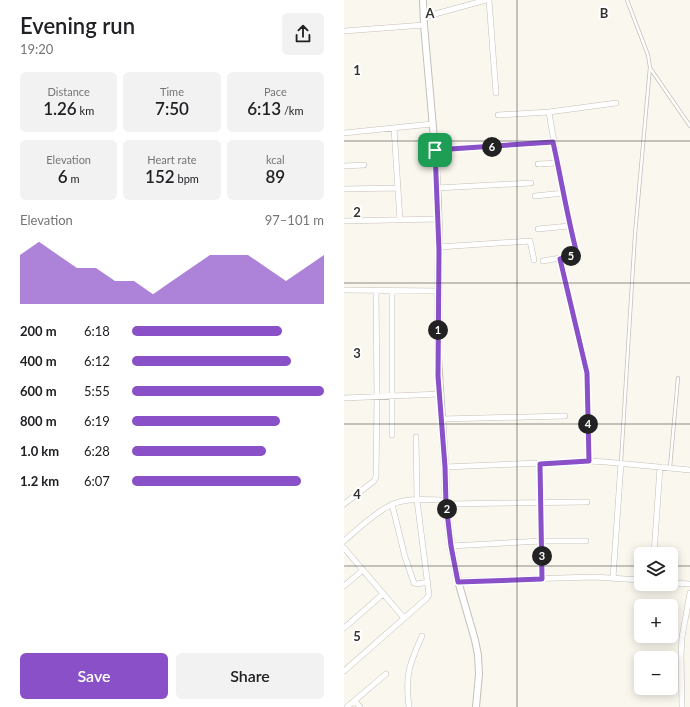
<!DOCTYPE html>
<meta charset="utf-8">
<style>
body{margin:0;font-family:Lato,sans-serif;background:#f2f2f2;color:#202124;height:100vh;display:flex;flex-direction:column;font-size:15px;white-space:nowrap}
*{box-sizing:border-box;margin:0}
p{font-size:13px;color:#757577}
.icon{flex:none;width:22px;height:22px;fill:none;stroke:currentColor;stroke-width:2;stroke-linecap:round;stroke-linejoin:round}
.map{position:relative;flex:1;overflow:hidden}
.side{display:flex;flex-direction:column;background:#fff;width:344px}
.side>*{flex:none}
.fabs{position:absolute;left:290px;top:547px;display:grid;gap:8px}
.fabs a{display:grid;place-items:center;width:44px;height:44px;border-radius:6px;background:#fff;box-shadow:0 2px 10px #0003;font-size:20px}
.pin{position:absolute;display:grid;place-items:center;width:34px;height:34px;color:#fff;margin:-17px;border-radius:8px;box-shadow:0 2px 6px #0006}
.km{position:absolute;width:20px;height:20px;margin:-10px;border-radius:50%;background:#222;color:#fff;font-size:11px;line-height:20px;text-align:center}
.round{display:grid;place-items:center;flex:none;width:42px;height:42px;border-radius:6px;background:#f2f2f2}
.head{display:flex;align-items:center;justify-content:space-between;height:68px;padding:0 20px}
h1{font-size:22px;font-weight:600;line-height:30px}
.metrics{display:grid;grid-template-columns:repeat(3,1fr);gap:6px;height:68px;padding:4px 20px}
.metrics div{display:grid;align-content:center;border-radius:6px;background:#f2f2f2;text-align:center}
.metrics b{font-size:17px;font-weight:600}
.metrics small{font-size:11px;font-weight:400}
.metrics p{font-size:11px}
.chart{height:112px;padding:8px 20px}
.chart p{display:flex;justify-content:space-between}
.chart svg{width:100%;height:72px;margin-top:4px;fill:#8950c8;opacity:.7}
.action{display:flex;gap:8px;margin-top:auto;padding:8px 20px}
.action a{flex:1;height:46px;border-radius:6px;background:#8950c8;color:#fff;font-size:16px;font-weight:600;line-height:46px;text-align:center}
.action a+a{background:#f2f2f2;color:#202124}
ul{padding:0 20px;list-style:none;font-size:13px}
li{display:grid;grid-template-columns:64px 48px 1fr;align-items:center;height:30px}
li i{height:10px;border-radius:5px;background:#8950c8}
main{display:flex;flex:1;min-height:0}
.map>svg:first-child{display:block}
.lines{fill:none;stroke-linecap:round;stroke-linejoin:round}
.service-casing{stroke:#c3c0b8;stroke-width:4}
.minor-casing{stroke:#c3c0b8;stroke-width:6}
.tertiary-casing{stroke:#c3c0b8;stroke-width:8}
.service{stroke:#fff;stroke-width:2.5}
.minor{stroke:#fff;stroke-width:5}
.tertiary{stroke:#fff;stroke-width:6}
.route-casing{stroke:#fff;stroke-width:8}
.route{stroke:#8950c8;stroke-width:5}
.grid{fill:none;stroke:#34332f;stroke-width:1;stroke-opacity:0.55}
.grid-label{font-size:13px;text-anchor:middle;font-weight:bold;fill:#34332f;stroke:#fff;stroke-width:4;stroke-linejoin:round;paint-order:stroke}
</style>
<main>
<section class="side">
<div class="head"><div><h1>Evening run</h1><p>19:20</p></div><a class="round"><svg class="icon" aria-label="share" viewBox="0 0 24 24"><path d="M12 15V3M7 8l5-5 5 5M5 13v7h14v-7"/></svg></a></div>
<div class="metrics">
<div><p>Distance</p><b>1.26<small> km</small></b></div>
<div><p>Time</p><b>7:50</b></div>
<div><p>Pace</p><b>6:13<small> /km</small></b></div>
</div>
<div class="metrics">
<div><p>Elevation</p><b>6<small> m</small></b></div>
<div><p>Heart rate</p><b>152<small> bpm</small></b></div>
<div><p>kcal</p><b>89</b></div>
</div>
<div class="chart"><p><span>Elevation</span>97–101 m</p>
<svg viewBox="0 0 160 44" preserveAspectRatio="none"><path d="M0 44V14L10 6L20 14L30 22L40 22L50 30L60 30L70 38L80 30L90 22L100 14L110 14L120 14L130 22L140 30L150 22L160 14V44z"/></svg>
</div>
<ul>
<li><b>200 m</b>6:18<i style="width:78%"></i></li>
<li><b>400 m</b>6:12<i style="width:83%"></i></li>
<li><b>600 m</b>5:55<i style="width:100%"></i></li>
<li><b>800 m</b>6:19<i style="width:77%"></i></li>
<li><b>1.0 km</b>6:28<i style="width:70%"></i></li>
<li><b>1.2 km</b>6:07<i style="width:88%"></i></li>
</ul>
<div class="action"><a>Save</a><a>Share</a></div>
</section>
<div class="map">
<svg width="346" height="707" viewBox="0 0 346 707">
<rect width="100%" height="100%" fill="#faf7ef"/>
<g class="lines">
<!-- service casing -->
<g class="service-casing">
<path id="service" d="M306,68l40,58
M277,462l14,-228 15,-167 -2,-12 -21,-55
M326,467l8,-89"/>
</g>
<!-- minor casing -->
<g class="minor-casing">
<path id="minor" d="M145,0l7,93
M80,17l62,-17
M0,31l80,-6
M154,115l51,-3 67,-9
M50,128l6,92
M0,133l88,-9
M91,150l118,-8
M194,164l20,-1
M0,166l20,-1
M93,188l94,-5
M0,189l54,-1
M191,196l29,-3
M0,221l94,-2
M194,229l31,-3
M95,247l91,-6 4,19
M216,259l27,114 2,88
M199,261l28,-5 4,-2 1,-4c-5,-19 -8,-38 -12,-57 -5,-27 -11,-54 -15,-81
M0,290l95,1
M48,291v144
M0,398l96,-4
M98,419l123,-3
M196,463l2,116
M101,467l144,-6 17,1 84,8
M0,504l30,-23 2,-4 1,-80 -1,-107
M48,504l13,53 9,26 3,1 11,-2
M102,504l141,-2
M0,541c14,-12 30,-28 47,-36 16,-8 38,-5 55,-5
M107,546l91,-5h44
M0,548l60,70
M310,554l6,-87
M269,578l8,-115
M114,581l136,-4 47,3
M327,583l19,1
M0,586l19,-16
M0,628l39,-34
M0,671l82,-72 3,-4 -12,-95 -1,-63
M11,701l5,6
M3,707l39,-33
M65,707c-4,-32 0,-42 13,-71
M338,707l-1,-52 1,-18 8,-44"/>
</g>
<!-- tertiary casing -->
<g class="tertiary-casing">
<path id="tertiary" d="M79,0l1,25 11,125 3,54 1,46 -1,107 7,110 1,37 5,42 7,35 17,59 3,15 1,19 -3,33"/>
</g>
<!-- service -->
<use href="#service" class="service"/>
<!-- minor -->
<use href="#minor" class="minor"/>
<!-- tertiary -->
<use href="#tertiary" class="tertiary"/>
</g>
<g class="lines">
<!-- route casing -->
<g class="route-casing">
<path id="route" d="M209,142c8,36 14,73 23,108l-1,4 -4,2 -11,3 27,114 2,88 -49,3 2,115 -84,3 -7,-36 -5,-42 -1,-37 -7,-91 1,-126 -4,-100z"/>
</g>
<!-- route -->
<use href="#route" class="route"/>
</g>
<!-- grid -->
<path class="grid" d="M173,0v707M0,141h346M0,283h346M0,424h346M0,566h297M327,566h19"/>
<g class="grid-label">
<text x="86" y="18">A</text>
<text x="260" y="18">B</text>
<text x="13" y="75">1</text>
<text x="13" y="217">2</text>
<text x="13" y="358">3</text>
<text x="13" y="499">4</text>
<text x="13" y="641">5</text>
</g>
</svg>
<div class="fabs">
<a><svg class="icon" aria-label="layers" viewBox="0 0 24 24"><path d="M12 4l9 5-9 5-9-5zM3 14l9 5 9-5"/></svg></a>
<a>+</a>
<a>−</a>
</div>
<div class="pin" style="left:91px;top:150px;background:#1e9e55"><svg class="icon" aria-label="arrive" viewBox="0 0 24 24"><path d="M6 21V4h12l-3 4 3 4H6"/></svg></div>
<b class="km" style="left:94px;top:330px">1</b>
<b class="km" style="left:103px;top:509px">2</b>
<b class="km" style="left:198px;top:556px">3</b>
<b class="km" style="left:244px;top:424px">4</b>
<b class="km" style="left:227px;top:256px">5</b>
<b class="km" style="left:148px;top:147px">6</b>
</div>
</main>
